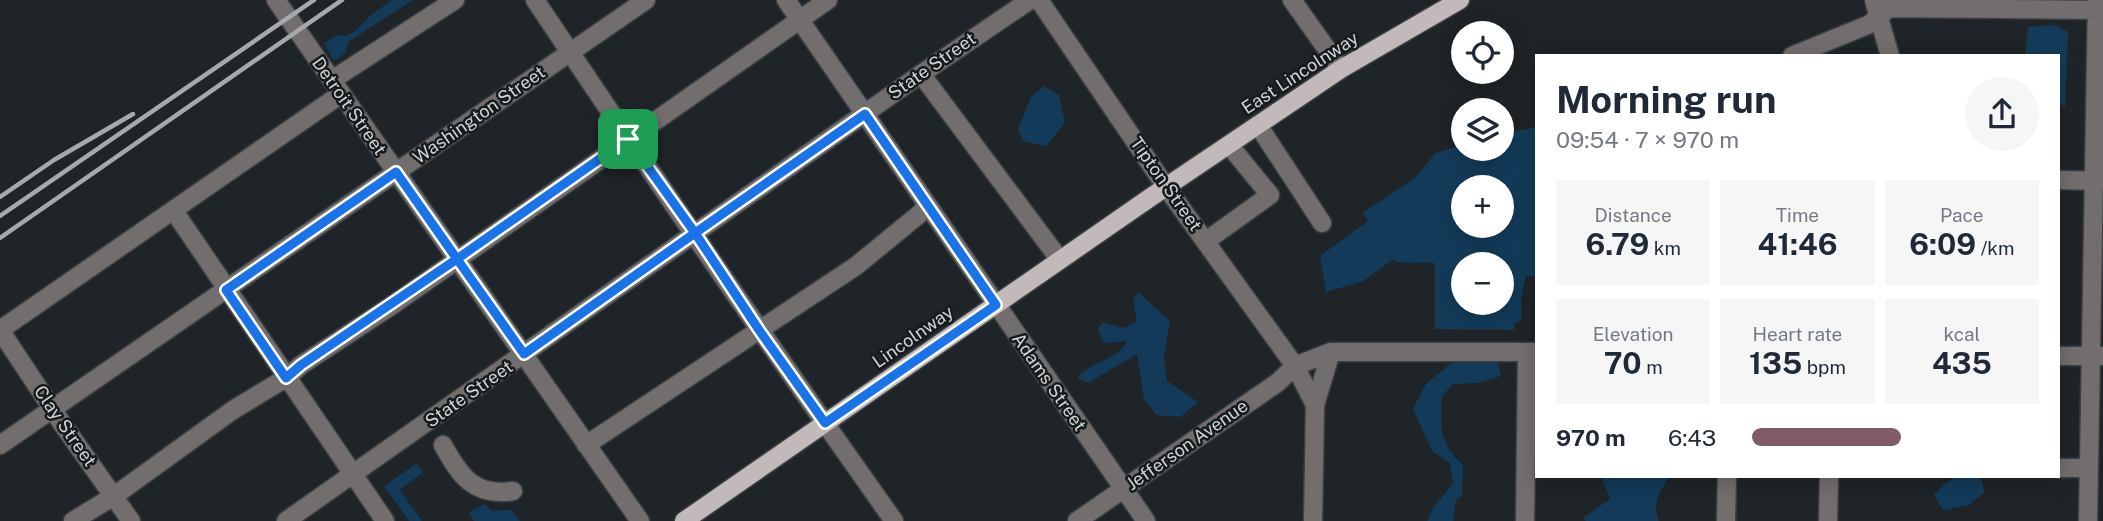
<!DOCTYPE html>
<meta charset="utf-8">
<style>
body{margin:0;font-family:"Public Sans",sans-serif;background:#f6f6f7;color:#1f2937;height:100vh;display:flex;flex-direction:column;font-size:26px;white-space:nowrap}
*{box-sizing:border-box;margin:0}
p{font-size:23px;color:#747a83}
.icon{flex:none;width:38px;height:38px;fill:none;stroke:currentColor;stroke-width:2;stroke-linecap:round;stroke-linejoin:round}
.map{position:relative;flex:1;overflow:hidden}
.panel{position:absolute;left:1535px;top:54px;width:525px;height:424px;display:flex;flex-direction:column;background:#fff;border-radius:0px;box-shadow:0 4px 18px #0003}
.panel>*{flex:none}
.controls{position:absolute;left:1451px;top:21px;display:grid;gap:14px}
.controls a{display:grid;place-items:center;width:63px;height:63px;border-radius:50%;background:#fff;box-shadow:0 4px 18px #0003;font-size:35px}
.pin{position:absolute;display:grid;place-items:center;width:60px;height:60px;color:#fff;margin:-30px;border-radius:14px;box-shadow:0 4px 10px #0006}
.round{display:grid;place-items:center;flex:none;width:74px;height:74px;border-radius:37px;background:#f6f6f7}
.summary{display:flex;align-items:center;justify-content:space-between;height:119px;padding:0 21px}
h1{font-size:38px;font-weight:700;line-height:52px}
.figures{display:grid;grid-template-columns:repeat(3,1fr);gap:10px;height:119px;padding:7px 21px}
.figures div{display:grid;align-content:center;border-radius:0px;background:#f6f6f7;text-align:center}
.figures b{font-size:30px;font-weight:700}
.figures small{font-size:19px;font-weight:400}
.figures p{font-size:19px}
ul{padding:0 21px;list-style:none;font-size:23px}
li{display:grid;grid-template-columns:112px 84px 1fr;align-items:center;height:52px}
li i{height:18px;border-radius:9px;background:#7f5c66}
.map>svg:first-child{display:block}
.green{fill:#133b59;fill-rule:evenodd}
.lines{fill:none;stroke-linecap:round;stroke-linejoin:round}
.minor-casing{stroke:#3c4044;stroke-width:21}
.major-casing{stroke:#3c4044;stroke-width:21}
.minor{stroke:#726e6e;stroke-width:18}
.major{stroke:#c2baba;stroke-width:18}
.rail{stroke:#a6a9ac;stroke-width:4.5}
.route-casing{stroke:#fff;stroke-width:14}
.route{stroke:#1a73e8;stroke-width:9}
.labels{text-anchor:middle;stroke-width:5;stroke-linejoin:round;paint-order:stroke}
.street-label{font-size:18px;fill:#d2d5d8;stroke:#161b1e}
</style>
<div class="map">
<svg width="2103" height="521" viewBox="0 0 2103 521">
<rect width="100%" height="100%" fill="#1f2428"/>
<!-- green -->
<path class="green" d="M392,0h21l-65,42 -3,11 -11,8 -10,-18 14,-8 8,1 8,-4 17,-17z
M2055,25l13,7 -3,76 -7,-8v-44h-33l3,-29z
M1044,86l15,9 6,28 -19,23 -23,-5 -5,-12 13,-32z
M1536,127v150l-10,-1 -5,22v23l-7,2v7l-79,-1v-66l-39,-1 -2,-3 -31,22 -37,11 -6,-36 48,-35 -5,-8 53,-36 19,-24 28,-8v4h39v-15zM1463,187h39v39h-39zM1463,264h39v39h-39z
M1139,293l31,28 -6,36 3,24 31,21 -18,15 -24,-2 -12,-16 -7,-45 -49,29 -11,-5c13,-17 42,-18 50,-37l-23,2 -6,-14 5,-7 20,6 14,-6 -4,-23z
M1497,359l4,17 -23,7 -25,1 -11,12c-1,31 -4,46 21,69l-1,30 -6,5 -3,21h-26l6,-13 20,-25 -3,-20 -18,-12 -19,-42 13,-25 25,-21z
M417,463l6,9 -23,18 22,31h-13l-25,-35z
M1604,476h66c-10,15 -19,28 -11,45h-73l-3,-3 27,-19 -8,-21z
M1951,476h29l5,16 -16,13 -26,5 -9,-15 10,-11 8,-5z
M485,504l7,7 20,-1 8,11h-46l-5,-9z"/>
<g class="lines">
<!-- minor casing -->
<g class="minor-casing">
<path id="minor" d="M276,0l364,521
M535,0c117,175 237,349 359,521
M786,0l360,521
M1039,0l127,187 129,179 20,39 -2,116
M1292,0l49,69
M1874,0l16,56
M1792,56l78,-32 19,-16 214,2
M921,74l139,186
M332,80l123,-80
M1258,125l64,98
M2058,180l45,1
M174,211l211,310
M1206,241l64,-46 -41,-50
M0,330l341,-236
M0,330l63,95 68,96
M2058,356h45
M1315,405l16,-53
M0,445l646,-445
M443,445c17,31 31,52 70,46
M586,445l270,-179 72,-59
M2058,468h30
M73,521l41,-25 119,-86 53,-32 15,-13 93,-61 434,-304
M286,521l635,-447 109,-74
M1077,521l200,-138 18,-17 36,-14h205
M1525,521l2,-169
M1726,521l1,-45
M1828,521l1,-45
M2088,521l9,-521"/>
</g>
<!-- major casing -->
<g class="major-casing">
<path id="major" d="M684,521l467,-324 190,-128 119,-69"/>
</g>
<!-- minor -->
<use href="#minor" class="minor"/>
<!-- major -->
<use href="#major" class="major"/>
<!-- rail -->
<path class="rail" d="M0,197l54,-37 79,-46
M0,216l314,-216
M0,238l342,-238"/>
</g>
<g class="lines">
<!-- route casing -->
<g class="route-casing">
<path id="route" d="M628,139l-171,120 -61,-87 -170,118 60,88 15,-13 156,-106 67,95 171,-121 64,97 66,93 171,-118 -131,-191 -170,119 -67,-94"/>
</g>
<!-- route -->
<use href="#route" class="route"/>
</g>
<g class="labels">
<!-- street labels -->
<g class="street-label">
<text transform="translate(932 66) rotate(-35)" y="6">State Street</text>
<text transform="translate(1300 73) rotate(-33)" y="6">East Lincolnway</text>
<text transform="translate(349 106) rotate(55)" y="6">Detroit Street</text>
<text transform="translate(479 115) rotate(-35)" y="6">Washington Street</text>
<text transform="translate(1166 184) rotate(55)" y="6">Tipton Street</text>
<text transform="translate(913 337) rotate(-35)" y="6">Lincolnway</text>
<text transform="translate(1049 382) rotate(55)" y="6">Adams Street</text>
<text transform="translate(469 394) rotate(-35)" y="6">State Street</text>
<text transform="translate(65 426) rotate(55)" y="6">Clay Street</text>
<text transform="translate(1187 445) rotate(-35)" y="6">Jefferson Avenue</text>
</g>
</g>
</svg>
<div class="controls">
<a><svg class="icon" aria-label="locate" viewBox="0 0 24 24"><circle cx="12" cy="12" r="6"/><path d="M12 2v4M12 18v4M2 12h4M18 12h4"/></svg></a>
<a><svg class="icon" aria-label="layers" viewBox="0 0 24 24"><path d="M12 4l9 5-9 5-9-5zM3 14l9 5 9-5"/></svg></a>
<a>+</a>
<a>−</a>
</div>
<div class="pin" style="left:628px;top:139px;background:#1e9e55"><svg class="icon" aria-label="arrive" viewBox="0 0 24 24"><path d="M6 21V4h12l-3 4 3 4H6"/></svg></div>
<section class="panel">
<div class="summary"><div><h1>Morning run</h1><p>09:54 · 7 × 970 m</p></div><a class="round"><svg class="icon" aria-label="share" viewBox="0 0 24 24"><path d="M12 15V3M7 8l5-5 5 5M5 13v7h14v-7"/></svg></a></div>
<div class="figures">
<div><p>Distance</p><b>6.79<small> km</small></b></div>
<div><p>Time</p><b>41:46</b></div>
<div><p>Pace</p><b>6:09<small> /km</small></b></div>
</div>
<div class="figures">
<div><p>Elevation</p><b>70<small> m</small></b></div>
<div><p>Heart rate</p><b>135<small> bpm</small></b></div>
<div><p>kcal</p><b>435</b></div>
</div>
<ul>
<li><b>970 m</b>6:43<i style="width:52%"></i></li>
</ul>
</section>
</div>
